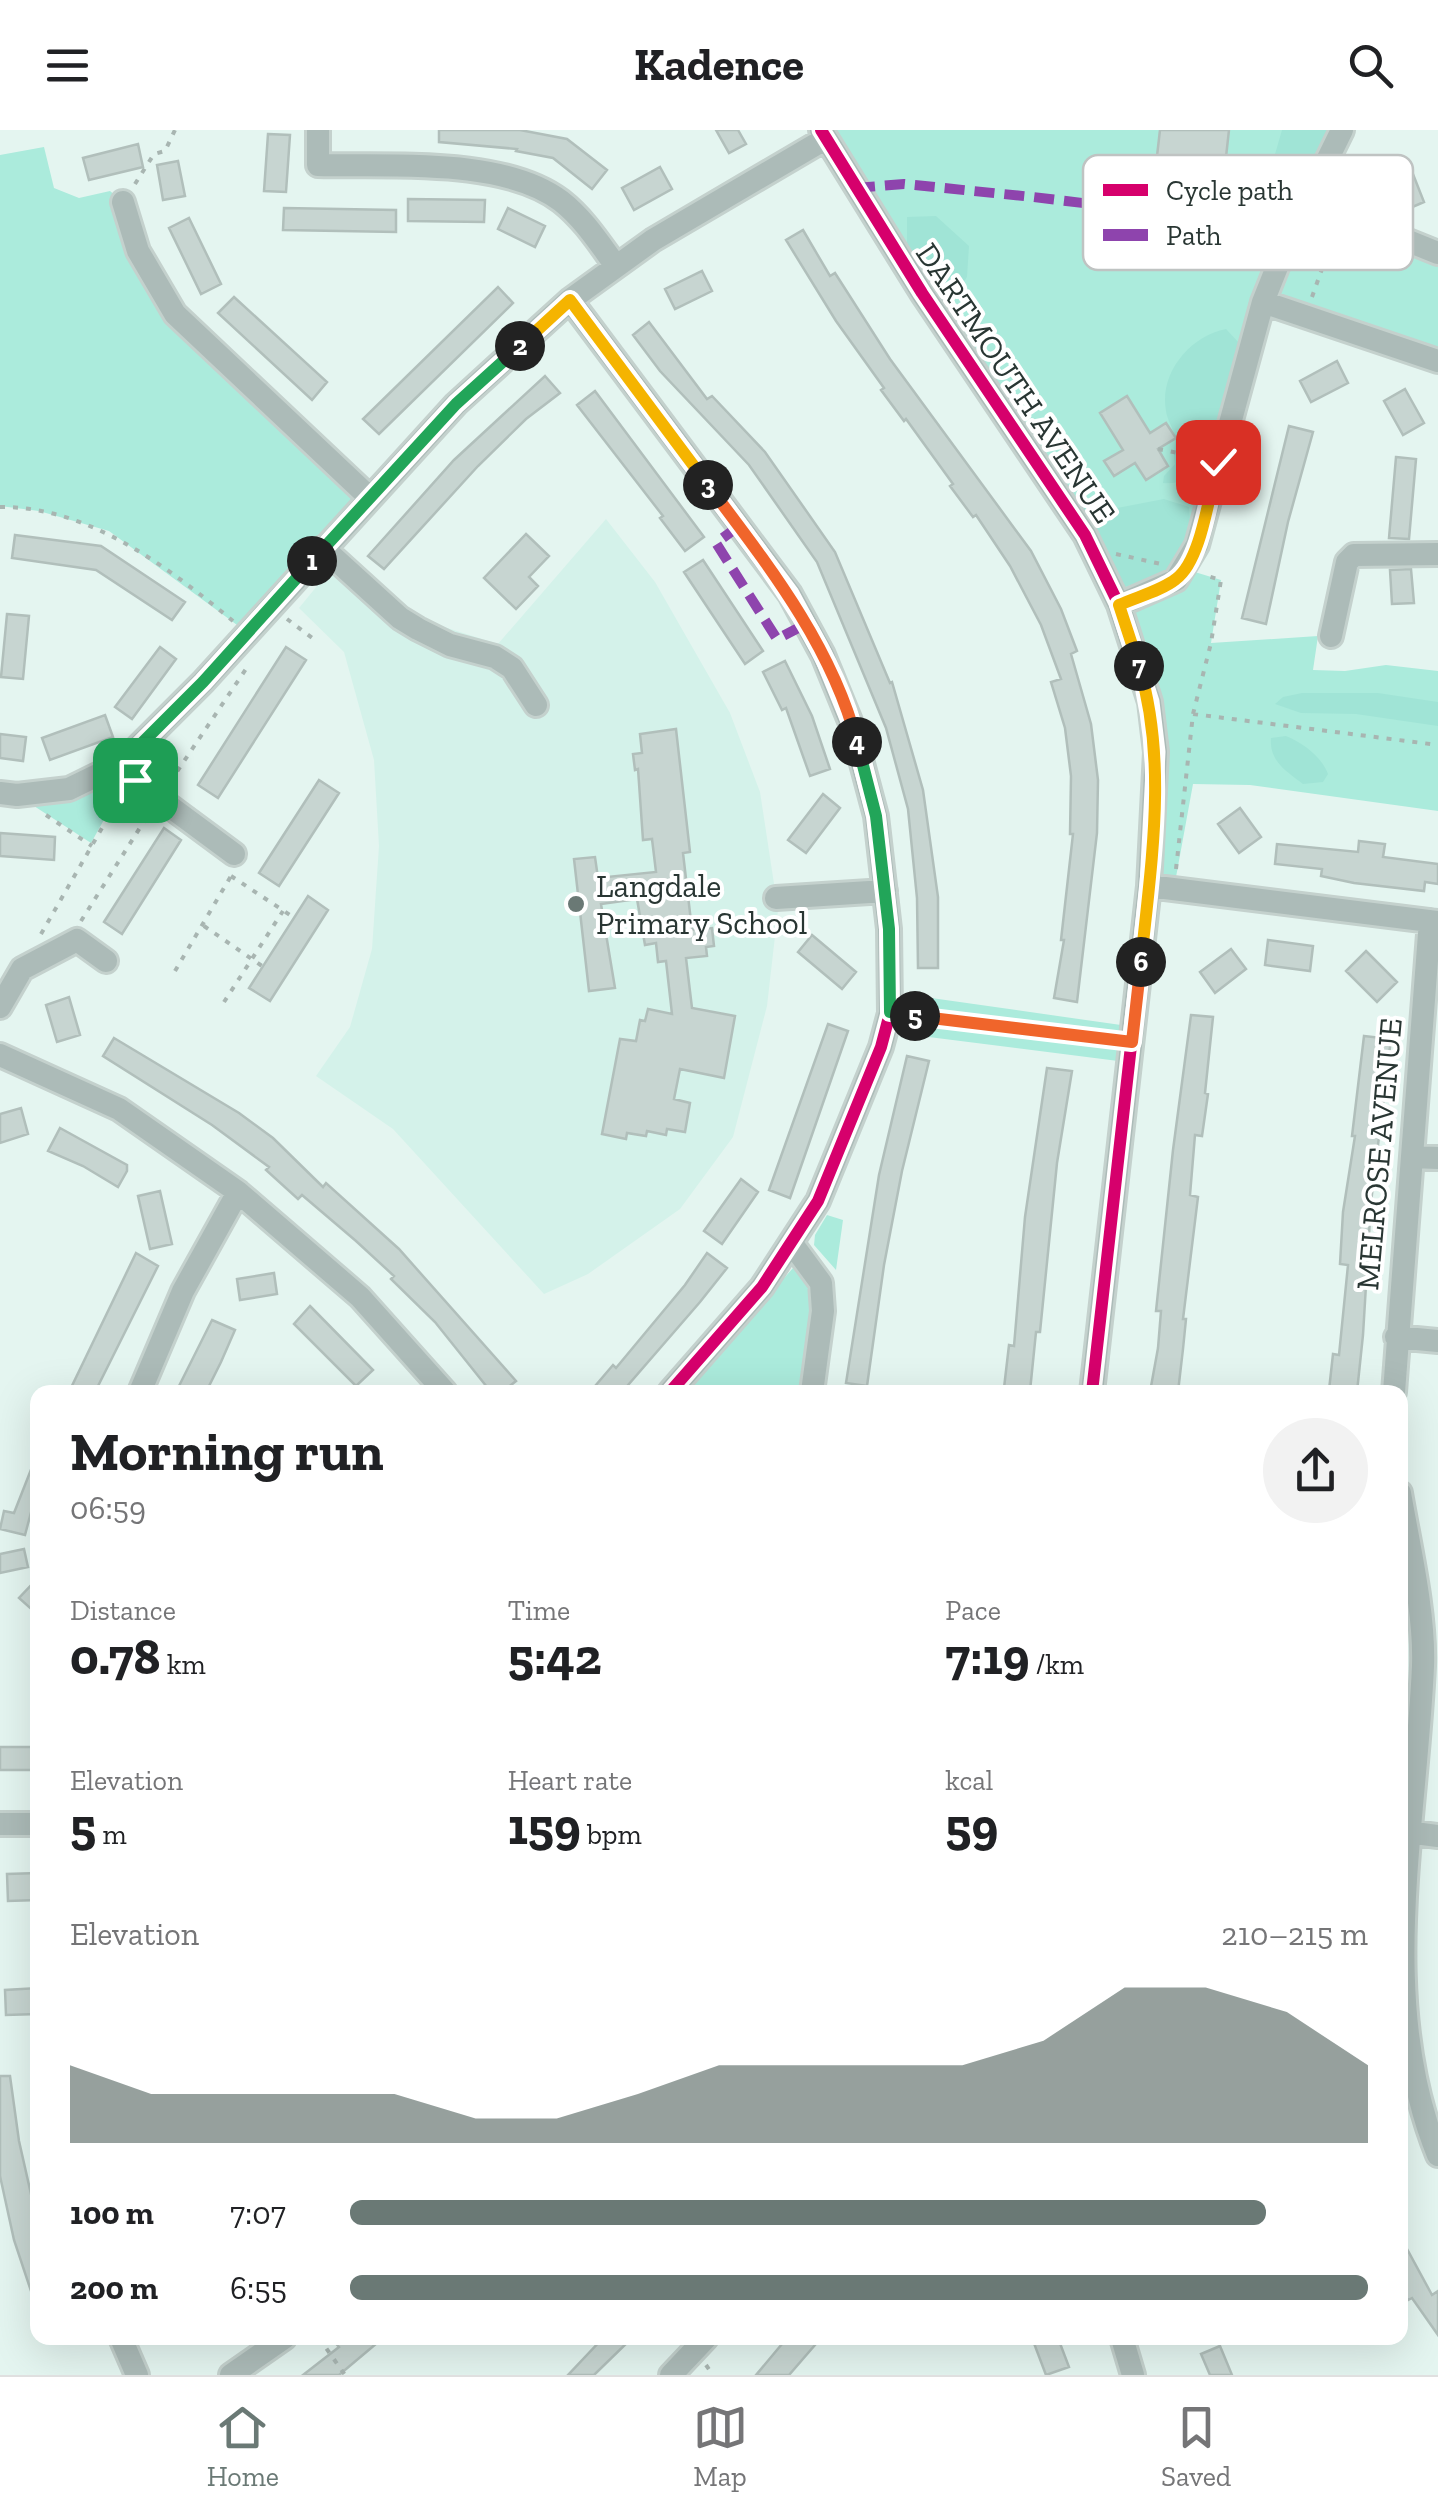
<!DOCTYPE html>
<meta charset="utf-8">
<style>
body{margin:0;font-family:"Zilla Slab",serif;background:#f2f2f2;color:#202124;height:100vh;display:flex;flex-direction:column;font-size:38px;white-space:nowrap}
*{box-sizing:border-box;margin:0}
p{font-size:32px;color:#757577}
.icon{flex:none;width:55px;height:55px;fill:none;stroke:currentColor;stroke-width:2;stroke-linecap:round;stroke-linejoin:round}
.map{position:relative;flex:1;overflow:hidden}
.panel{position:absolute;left:30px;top:1255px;width:1378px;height:960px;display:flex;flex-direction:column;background:#fff;border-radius:20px;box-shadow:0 10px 40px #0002}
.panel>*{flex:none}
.pin{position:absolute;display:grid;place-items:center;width:85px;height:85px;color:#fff;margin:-42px;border-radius:20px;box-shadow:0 5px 15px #0006}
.km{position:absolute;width:50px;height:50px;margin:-25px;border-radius:50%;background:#222;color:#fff;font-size:28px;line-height:50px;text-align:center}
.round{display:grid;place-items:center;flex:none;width:105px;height:105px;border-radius:52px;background:#f2f2f2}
.overview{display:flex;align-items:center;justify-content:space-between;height:170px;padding:0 40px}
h1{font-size:55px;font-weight:800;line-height:75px}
.metrics{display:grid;grid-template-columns:repeat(3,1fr);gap:15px;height:170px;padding:10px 40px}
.metrics div{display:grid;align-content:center}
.metrics b{font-size:50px;font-weight:800}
.metrics small{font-size:28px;font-weight:400}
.metrics p{font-size:28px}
.chart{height:280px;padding:20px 40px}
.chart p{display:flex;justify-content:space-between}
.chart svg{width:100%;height:180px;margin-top:10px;fill:#6a7975;opacity:.7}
ul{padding:0 40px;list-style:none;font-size:32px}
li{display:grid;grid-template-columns:160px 120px 1fr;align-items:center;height:75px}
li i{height:25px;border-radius:12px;background:#6a7975}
header{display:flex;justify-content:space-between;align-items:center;height:130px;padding:0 40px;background:#fff;font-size:45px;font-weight:800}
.dock{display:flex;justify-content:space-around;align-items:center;height:140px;border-top:2px solid #e0e0e0;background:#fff;font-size:28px;color:#757577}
.dock a{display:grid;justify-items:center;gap:5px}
.dock .on{color:#6a7975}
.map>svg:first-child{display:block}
.built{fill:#d4f2ea}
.green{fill:#abebdc}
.forest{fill:#a0e4d6}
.building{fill:#c7d5d1;stroke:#b1bfbb;stroke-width:2.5}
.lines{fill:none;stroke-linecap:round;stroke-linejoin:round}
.minor-casing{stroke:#c4d1cd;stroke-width:28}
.path{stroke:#a8b5b1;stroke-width:4;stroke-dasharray:5 8;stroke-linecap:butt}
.minor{stroke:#acbbb8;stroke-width:22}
.quiet{stroke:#8e44ad;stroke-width:10;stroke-dasharray:20 10;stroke-linecap:butt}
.cycleway-casing{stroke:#fff;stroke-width:19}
.cycleway{stroke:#d6006c;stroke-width:12}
.split-1-casing{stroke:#fff;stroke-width:20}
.split-2-casing{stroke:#fff;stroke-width:20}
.split-3-casing{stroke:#fff;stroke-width:20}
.split-4-casing{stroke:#fff;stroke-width:20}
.split-5-casing{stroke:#fff;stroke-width:20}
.split-6-casing{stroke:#fff;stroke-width:20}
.split-7-casing{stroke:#fff;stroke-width:20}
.split-8-casing{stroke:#fff;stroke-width:20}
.split-1{stroke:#22a559;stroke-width:12}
.split-2{stroke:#22a559;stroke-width:12}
.split-3{stroke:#f5b400;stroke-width:12}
.split-4{stroke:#f0652b;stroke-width:12}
.split-5{stroke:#22a559;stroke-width:12}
.split-6{stroke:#f0652b;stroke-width:12}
.split-7{stroke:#f5b400;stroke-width:12}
.split-8{stroke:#f5b400;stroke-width:12}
.poi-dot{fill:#6a7975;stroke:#fff;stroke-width:4}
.labels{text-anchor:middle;stroke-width:8;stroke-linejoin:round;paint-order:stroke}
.street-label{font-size:32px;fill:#293633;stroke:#fff}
.poi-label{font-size:32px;fill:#293633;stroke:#fff;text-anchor:start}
.key{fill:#fff;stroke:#bfc3c2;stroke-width:2.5}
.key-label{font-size:28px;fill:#293633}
</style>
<header><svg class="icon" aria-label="menu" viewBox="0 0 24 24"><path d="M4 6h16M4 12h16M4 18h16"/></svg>Kadence<svg class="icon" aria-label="search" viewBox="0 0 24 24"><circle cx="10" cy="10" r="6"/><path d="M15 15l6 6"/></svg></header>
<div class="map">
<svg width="1438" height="2245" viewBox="0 0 1438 2245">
<rect width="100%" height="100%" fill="#e4f5f0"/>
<!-- built -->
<path class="built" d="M606,389l49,63 75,131 30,79 18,118 -11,96 -34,131 -53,72 -92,65 -44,20 -151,-165 -77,-53 34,-49 22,-78 7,-103 -5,-86 -30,-108 -45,-44 45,-55 81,68 73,23z"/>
<!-- green -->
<path class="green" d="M821,0h522l-33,71 128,52v108l-175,-58 -78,266 36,11 -10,63 107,-7 -5,34 32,1 41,-6 52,6v140l-188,-26 -57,-1 -19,104 -25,-2 7,-134 -37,-147z
M44,17l10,41 25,10 31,-7 13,11 27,74 219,221 -121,136 -139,-102 -70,-20 -39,-5v-351z
M122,633l3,19 -34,61 -74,-48z
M889,862l246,35 -9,35 -237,-30z
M827,1085l16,5 -7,50 -22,-25 1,-10z
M793,1138l15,13 4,35 -10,76h-119z"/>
<!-- forest -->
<path class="forest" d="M1282,0h49l-27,57 -18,5 -11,-2 -6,-15z
M936,86l33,30 -2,31 -19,29 -41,-63v-26z
M1226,199l15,16c-11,45 -16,143 -78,138l1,-7 11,-12c-3,-11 2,-20 -1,-30 -2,-8 -7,-15 -8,-23 -7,-38 24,-75 60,-82z
M1164,369l25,8 2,25 -23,40 -46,16 -42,-77 10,-7 27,4z
M1302,563h76l60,9v24l-82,-12 -55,-1 -26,-9 8,-7z
M1286,606c17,7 35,20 42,38l-5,8 -20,2c-17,-13 -34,-23 -32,-46z"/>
<!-- building -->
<path class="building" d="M439,0h81l47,9 40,31 -15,19 -39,-31 -37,-7 1,-2 -78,-7z
M716,0h22l8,14 -17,9z
M1160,0h69l-3,27 -14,12 -3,27 -41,-4 3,-34 -14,-2z
M268,4l22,1 -4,57 -22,-1z
M138,14l5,23 -54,13 -6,-22z
M178,31l7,35 -22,4 -6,-35z
M1409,34l15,38 -21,9 -15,-39z
M660,37l12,22 -38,21 -12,-22z
M408,69l77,1 -1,22 -76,-1z
M284,78l112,2v22l-113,-2z
M508,78l37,18 -10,21 -37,-18z
M189,88l32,66 -20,10 -32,-66z
M803,100l27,46 5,-3 55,86 141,192 30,58 16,42 -6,3 20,70 7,56 -1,53 -20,169 -23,-4 10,-58h-3l12,-106h-3l1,-58 -6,-48 -14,-46 10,-3 -20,-54 -31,-59 -34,-51 -3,2 -23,-31 3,-2 -47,-65 -2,2 -23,-31 3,-2 -48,-67 -50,-81z
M702,141l10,20 -37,18 -10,-20z
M498,157l15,16 -134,131 -16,-15z
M234,167l93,85 -15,18 -94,-87z
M649,192l58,77 5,-3 53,56 70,100 55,131 2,-1 31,108 15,107v71h-20l-1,-70 -9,-89 -22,-81 -69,-166 -68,-97 -89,-94 -27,-36z
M1337,231l11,22 -37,19 -11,-21z
M545,246l15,17 -34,26 -48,47 -94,103 -16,-13 86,-96z
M1405,259l19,34 -21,12 -19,-34z
M595,261l109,146 -19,14 -25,-33 3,-2 -86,-111z
M1127,266l23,37 16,-10 10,15 -18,11 10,17 -22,14 -11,-17 -21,13 -10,-15 19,-11 -23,-37z
M1289,296l24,6 -25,90 -22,102 -24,-6z
M1396,327l20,2 -7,80 -20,-1z
M526,404l23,22 -20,21 9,9 -22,23 -32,-31z
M15,405l86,11 84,56 -13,18 -76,-50 -84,-12z
M703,430l60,91 -18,13 -61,-92z
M1411,439l3,34 -22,1 -2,-34z
M7,484l22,2 -6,63 -22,-2z
M160,517l16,12 -44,60 -17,-12z
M286,517l20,13 -88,138 -20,-13z
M785,531l27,55 18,53 -20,7 -24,-68 -4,2 -19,-38z
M105,585l8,22 -63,23 -8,-22z
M676,599l14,123 -7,1 9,77 20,-2 2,18 -8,1 1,9 -21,2 6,50 43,8 -11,62 -44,-9 -6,30 16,4 -5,29 -18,-3 -1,6 -19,-4 -1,5 -19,-3 -1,6 -24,-5 18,-95 16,2 4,-21 5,1 3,-12 24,5 -6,-53 -8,1 -2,-19 -11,2 -8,-46 -36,5 14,84 -26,3 -15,-132 21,-2 3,21 58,-6 -4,-33 -9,1 -5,-71 -3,1 -2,-16 9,-1 -2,-19z
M0,604l26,3 -3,24 -23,-3z
M319,650l20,13 -60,93 -20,-13z
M823,664l17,14 -34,45 -18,-13z
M1240,678l21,29 -22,16 -21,-29z
M164,698l17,12 -59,94 -18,-12z
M0,703l55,4 -1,23 -54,-4z
M1359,711l26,3 -2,13 55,7v20l-13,-2 -1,9 -70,-8 -33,-7 1,-7 -47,-5 2,-20 81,8z
M308,766l20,14 -58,91 -21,-13z
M812,805l44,37 -14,17 -44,-37z
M1268,810l45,6 -3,25 -45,-6z
M1231,819l15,20 -31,24 -15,-21z
M1366,821l31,31 -20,20 -31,-31z
M69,867l11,38 -23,7 -11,-37z
M1191,885l22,2 -8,76 3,1 -6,42 -7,-1 -5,60 8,2 -15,122h3l-3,30 -5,43h-28l8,-44 3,-37h-5l17,-161z
M828,894l20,7 -58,167 -21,-8z
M1364,906l27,3 -20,163 -8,133 -6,57h-4l-24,-2 4,-36 6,1 9,-90 -8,-1 3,-52 12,-76h-3z
M114,908l125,75 34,25 50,49 3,-4 73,66 117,132 -14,11h-11l-56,-70 -44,-43 3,-3 -38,-35 -54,-46 -4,4 -32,-29 3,-3 -57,-42 -109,-69z
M907,926l22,5 -27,110 -18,94 -17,121 -21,-3 33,-208z
M1047,938l25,3 -15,92 -17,169h-4l-6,59 -26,-3 5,-43 5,1 11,-129z
M21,978l7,26 -28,9v-29z
M60,998l67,37v6l-9,16 -35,-21 -35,-15z
M741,1049l17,13 -36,52 -18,-13z
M160,1061l12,53 -22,5 -12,-53z
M136,1123l22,13 -63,126h-26z
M707,1123l20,15 -27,34 -78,90h-32l23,-27 3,3 69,-83z
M274,1143l3,21 -37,6 -3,-21z
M310,1176l63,64 -17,16 -62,-62z
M212,1190l23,10 -14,32 -15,30h-30z
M32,1337l6,2v17l-13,49 -25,-6 4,-18 10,2z
M24,1419l4,18 -28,6v-19z
M38,1448v37l-19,-17z
M0,1617h38v23h-38z
M38,1743v27l-30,1 -1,-27z
M38,1858v26l-32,1 -1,-25z
M0,1946h10l9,65 19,84v74l-4,1 -20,-60 -14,-64z
M1400,2106l32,59 6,-4v44l-26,-37 -4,2 -8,-14z
M331,2208h52l-44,37h-36l36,-28z
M603,2208h29l-38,37h-26z
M787,2208h34l-32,37h-33z
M1032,2208h26l11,29 -23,8z
M1220,2216l12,29h-22l-9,-21z"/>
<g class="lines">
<!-- minor casing -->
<g class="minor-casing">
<path id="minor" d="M318,0v35c71,2 185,-8 243,36 23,18 38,42 55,65
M821,0l101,163 163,242 34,70 31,97 6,50 -7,134 -57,506
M1228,70l2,16 14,11 43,15
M1309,71l129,52
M123,72l15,49 37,63 194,183
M570,170l220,294 33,61 29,71 24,90 13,113 1,84 -9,34 -63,154 -56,86 -92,105
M1263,172l175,59
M323,418l77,70 18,11 32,16 45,12 17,11 24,37
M1119,475l57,-25 21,-35 66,-243 24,-60 55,-112
M1331,506l16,-74 7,-7 84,-1
M122,633l8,14 104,77
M0,663l17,2 52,-6 53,-26 81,-81 253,-278 114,-104 83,-60 172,-101
M1149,756l289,36
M776,768l109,-7
M0,877l22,-38 55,-29 29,21
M0,925l119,54 119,83 122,105 85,95
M1412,1027l26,1
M793,1115l28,38 2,28 -11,81
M1396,1207l42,4
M140,1262l43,-101 55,-99
M1394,1262l36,-471
M1400,1363c9,53 25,120 23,173 -7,161 -48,334 15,489
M0,1694h38
M1400,1701l38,5
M121,2208l16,37
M1122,2208l11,37
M231,2245l53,-37
M671,2245l35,-37"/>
</g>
<!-- path -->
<path class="path" d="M135,54l19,-30 11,-3 10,-21
M1312,167l22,-62
M1158,319l40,8
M0,377c88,-1 168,60 233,114
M1116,424l45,10
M287,489l28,21
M1193,584l18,-71 10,-63 -17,-5
M170,652l76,-113
M46,685l46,31
M1176,739l17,-155 245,31
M231,746l62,41
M81,791l67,-106
M204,796l58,40
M41,804l80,-139
M175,841l56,-95
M224,872l59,-91
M909,885l204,25
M319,2208l26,37
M706,2235l7,10"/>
<!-- minor -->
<use href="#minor" class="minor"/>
<!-- quiet -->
<path class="quiet" d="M855,58l49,-4 129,13 75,9 85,18 51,3
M739,396l-23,17 61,96 29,-15"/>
<!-- cycleway casing -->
<g class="cycleway-casing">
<path id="cycleway" d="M821,0l101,163 163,242 34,70 31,97 6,50 -7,134 -57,506
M570,170l220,294 33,61 29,71 24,90 13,113 1,84 -9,34 -63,154 -56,86 -92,105"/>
</g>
<!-- cycleway -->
<use href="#cycleway" class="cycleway"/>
</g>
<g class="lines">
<!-- split-1 casing -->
<g class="split-1-casing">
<path id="split-1" d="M135,650l-13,-17 81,-81 109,-121"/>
</g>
<!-- split-2 casing -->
<g class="split-2-casing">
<path id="split-2" d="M312,431l144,-157 64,-58"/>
</g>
<!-- split-3 casing -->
<g class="split-3-casing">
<path id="split-3" d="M520,216l50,-46 138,185"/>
</g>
<!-- split-4 casing -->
<g class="split-4-casing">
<path id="split-4" d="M708,355c60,80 123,159 149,257"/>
</g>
<!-- split-5 casing -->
<g class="split-5-casing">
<path id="split-5" d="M857,612l19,74 13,113 1,83 25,4"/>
</g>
<!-- split-6 casing -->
<g class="split-6-casing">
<path id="split-6" d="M915,886l217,26 9,-80"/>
</g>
<!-- split-7 casing -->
<g class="split-7-casing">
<path id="split-7" d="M1139,536c29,96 12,197 2,296"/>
</g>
<!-- split-8 casing -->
<g class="split-8-casing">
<path id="split-8" d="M1139,536l-20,-61c17,-8 42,-14 57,-26 26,-19 33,-87 42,-117"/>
</g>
<!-- split-1 -->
<use href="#split-1" class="split-1"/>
<!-- split-2 -->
<use href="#split-2" class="split-2"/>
<!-- split-3 -->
<use href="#split-3" class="split-3"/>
<!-- split-4 -->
<use href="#split-4" class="split-4"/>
<!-- split-5 -->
<use href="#split-5" class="split-5"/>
<!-- split-6 -->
<use href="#split-6" class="split-6"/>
<!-- split-7 -->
<use href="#split-7" class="split-7"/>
<!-- split-8 -->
<use href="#split-8" class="split-8"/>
</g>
<!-- markers -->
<circle class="poi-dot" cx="576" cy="774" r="10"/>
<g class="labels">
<!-- street labels -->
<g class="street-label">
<text transform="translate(1016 253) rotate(56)" y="11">DARTMOUTH AVENUE</text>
<text transform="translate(1379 1024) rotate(-85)" y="11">MELROSE AVENUE</text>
</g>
<!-- poi labels -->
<g class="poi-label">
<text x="596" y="767">Langdale<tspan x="596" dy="37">Primary School</tspan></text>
</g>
</g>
<!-- legend -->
<rect x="1083" y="25" width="330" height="115" rx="15" class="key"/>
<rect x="1103" y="54" width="45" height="12" fill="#d6006c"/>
<rect x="1103" y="99" width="45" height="12" fill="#8e44ad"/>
<g class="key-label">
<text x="1166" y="70">Cycle path</text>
<text x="1166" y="115">Path</text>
</g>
</svg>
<div class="pin" style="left:135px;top:650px;background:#1e9e55"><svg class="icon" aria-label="arrive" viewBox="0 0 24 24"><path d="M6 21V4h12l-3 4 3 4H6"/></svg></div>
<div class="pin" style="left:1218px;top:332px;background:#d93025"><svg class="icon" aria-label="check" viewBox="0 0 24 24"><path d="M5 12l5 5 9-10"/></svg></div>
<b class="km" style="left:312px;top:431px">1</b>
<b class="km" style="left:520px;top:216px">2</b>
<b class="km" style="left:708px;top:355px">3</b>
<b class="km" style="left:857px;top:612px">4</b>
<b class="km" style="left:915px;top:886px">5</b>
<b class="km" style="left:1141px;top:832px">6</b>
<b class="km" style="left:1139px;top:536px">7</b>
<section class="panel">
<div class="overview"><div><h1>Morning run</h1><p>06:59</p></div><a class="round"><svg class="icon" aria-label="share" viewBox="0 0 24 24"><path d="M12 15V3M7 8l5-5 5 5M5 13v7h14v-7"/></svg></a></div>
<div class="metrics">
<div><p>Distance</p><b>0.78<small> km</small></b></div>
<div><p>Time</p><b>5:42</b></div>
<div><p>Pace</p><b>7:19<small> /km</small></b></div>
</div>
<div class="metrics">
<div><p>Elevation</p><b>5<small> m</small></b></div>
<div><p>Heart rate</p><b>159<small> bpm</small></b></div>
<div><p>kcal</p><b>59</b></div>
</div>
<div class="chart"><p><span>Elevation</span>210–215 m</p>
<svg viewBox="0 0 160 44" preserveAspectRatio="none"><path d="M0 44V25L10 32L20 32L30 32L40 32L50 38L60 38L70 32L80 25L90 25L100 25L110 25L120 19L130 6L140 6L150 12L160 25V44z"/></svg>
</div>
<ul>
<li><b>100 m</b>7:07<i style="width:90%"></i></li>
<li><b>200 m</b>6:55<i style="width:100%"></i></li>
</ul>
</section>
</div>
<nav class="dock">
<a class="on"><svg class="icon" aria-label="home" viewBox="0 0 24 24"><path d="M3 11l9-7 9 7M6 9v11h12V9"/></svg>Home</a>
<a><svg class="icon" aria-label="map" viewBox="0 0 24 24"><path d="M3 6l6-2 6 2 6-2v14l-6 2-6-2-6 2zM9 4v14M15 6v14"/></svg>Map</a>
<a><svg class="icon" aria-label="saved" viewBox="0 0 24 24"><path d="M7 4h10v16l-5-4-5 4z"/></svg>Saved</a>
</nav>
